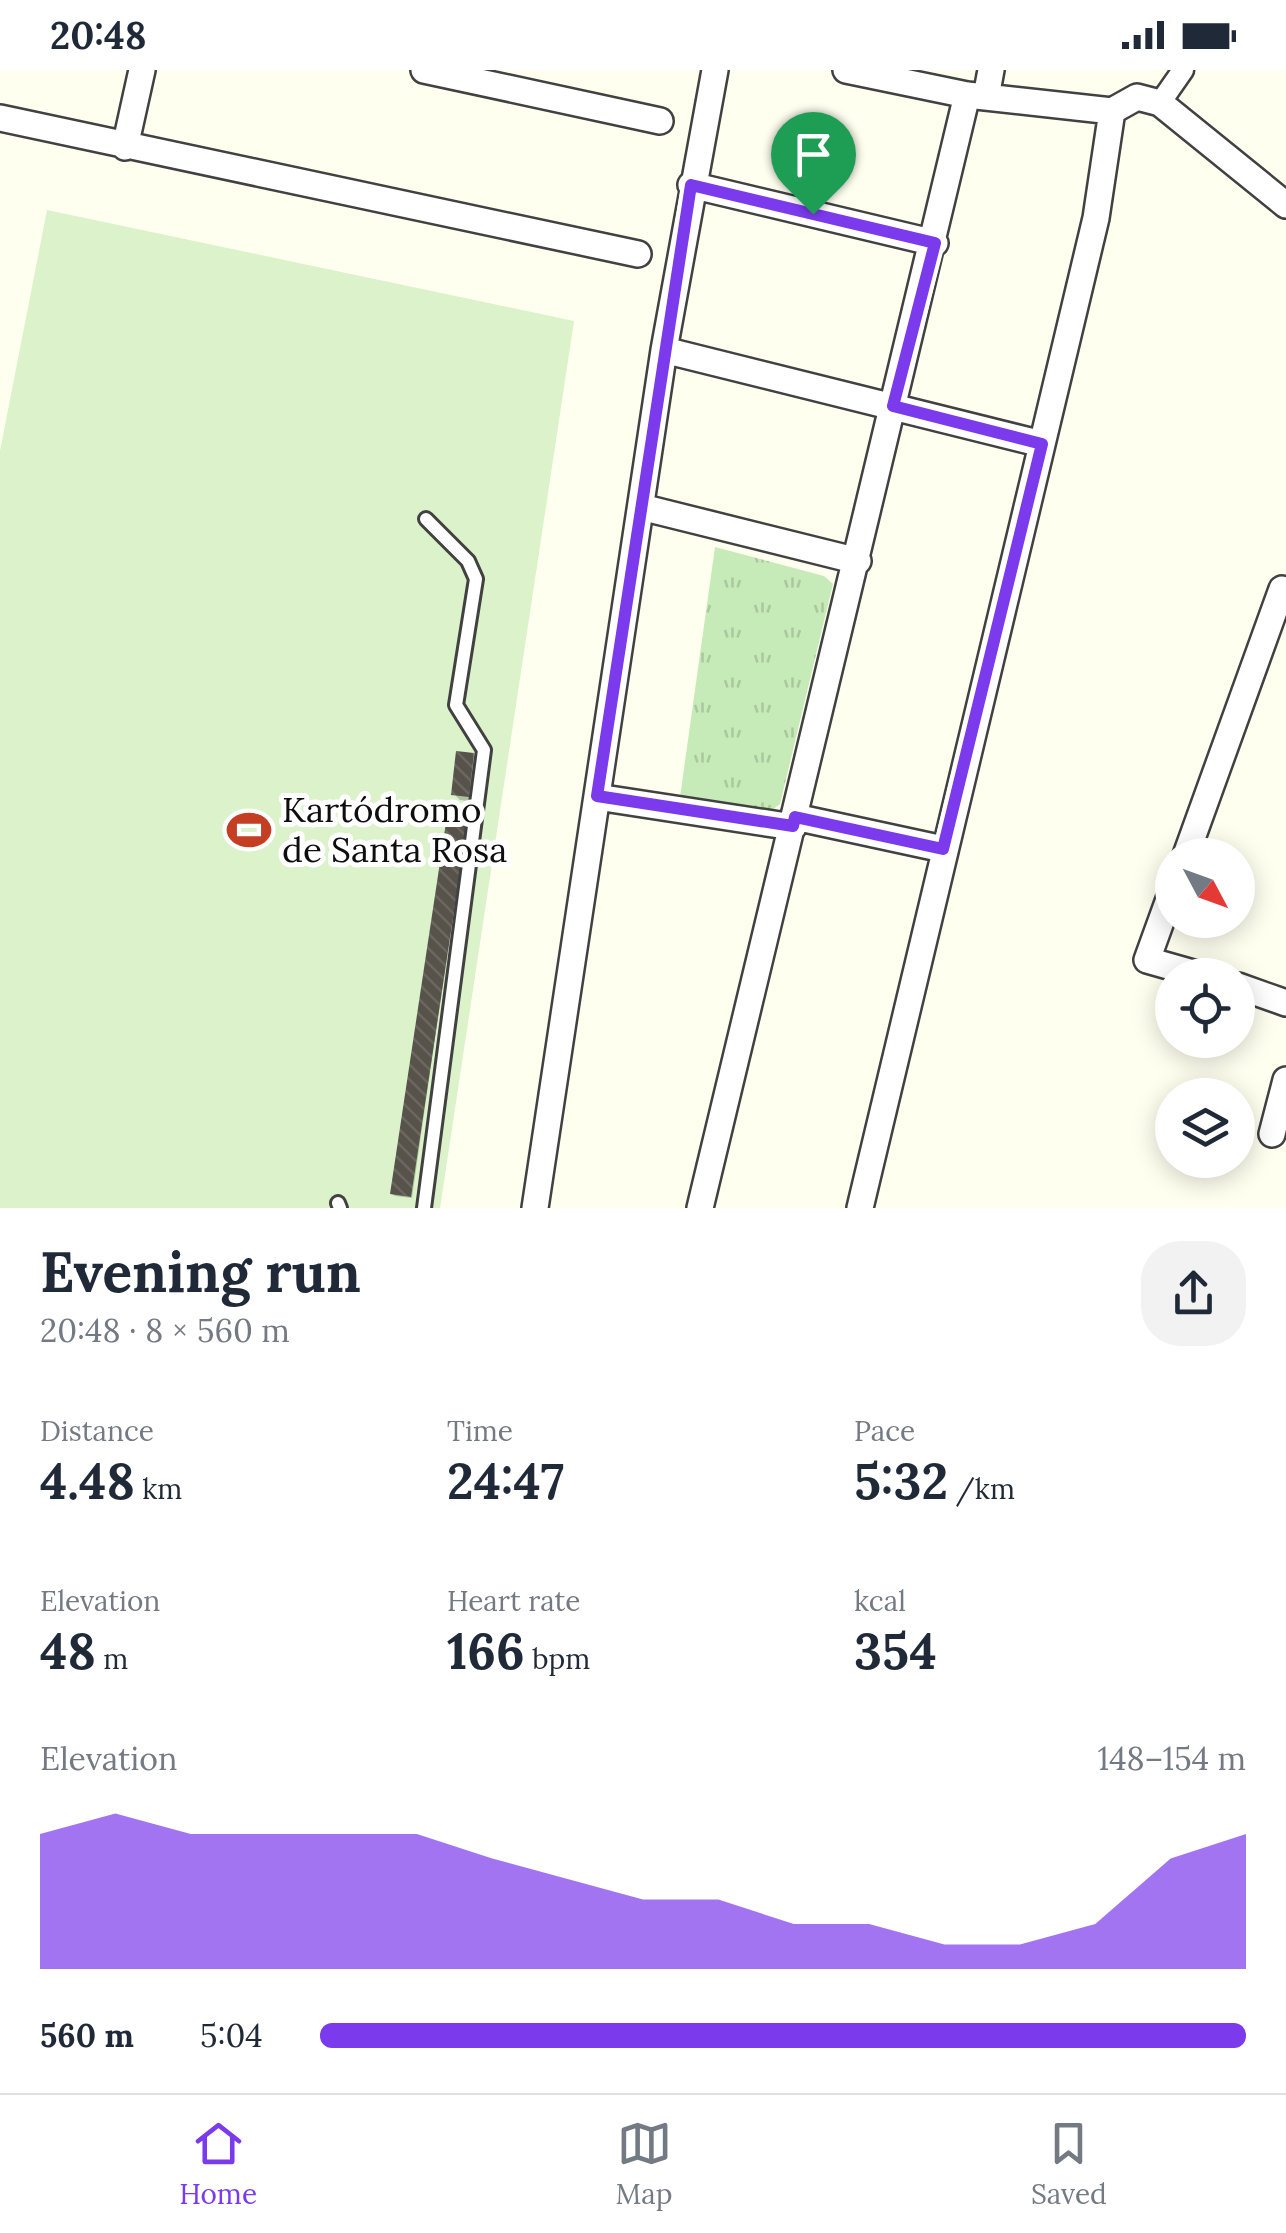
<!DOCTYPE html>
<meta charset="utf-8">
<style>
body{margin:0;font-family:Lora,serif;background:#f2f2f3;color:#1f2937;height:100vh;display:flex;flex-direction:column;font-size:38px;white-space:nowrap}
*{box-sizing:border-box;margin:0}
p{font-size:32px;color:#747a83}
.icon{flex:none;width:55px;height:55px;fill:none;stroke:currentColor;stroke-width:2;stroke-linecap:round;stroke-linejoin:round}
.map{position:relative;height:1138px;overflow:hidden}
.sheet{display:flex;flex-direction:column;background:#fff;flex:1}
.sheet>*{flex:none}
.needle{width:65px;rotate:131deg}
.buttons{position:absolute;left:1155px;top:768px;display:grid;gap:20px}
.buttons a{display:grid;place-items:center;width:100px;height:100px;border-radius:50%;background:#fff;box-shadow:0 5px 25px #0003;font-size:50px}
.pin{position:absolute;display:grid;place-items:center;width:85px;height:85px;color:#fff;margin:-102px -42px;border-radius:50% 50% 50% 0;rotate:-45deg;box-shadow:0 0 10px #0007}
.pin .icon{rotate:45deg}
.round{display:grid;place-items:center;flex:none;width:105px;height:105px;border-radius:40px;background:#f2f2f3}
.summary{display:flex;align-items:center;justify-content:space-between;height:170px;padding:0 40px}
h1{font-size:55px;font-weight:800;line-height:75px}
.stats{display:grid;grid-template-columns:repeat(3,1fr);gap:15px;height:170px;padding:10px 40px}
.stats div{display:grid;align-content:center}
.stats b{font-size:50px;font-weight:800}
.stats small{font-size:28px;font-weight:400}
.stats p{font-size:28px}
.chart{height:280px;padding:20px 40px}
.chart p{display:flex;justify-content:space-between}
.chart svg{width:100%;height:180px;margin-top:10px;fill:#7c3aed;opacity:.7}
ul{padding:0 40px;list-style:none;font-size:32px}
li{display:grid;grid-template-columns:160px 120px 1fr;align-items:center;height:75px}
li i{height:25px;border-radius:12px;background:#7c3aed}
.status{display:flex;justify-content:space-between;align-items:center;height:70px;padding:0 50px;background:#fff;direction:ltr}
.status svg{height:28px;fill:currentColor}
.tabs{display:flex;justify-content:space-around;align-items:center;height:140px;border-top:2px solid #e0e1e3;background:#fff;font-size:28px;color:#747a83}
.tabs a{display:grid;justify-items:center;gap:5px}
.tabs .on{color:#7c3aed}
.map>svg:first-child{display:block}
.park{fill:url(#park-tufts)}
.pitch{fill:#dbf2ca}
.shadow{fill:#0003}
.building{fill:url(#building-back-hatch)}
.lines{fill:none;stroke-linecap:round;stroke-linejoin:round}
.service-casing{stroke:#414141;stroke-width:18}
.pedestrian-casing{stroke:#414141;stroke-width:25}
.minor-casing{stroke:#414141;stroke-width:30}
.service{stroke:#fff;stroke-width:12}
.pedestrian{stroke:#fff;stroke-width:20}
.minor{stroke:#fff;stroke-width:25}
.route-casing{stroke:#fff;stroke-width:20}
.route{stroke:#7c3aed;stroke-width:12}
.labels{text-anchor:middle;stroke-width:10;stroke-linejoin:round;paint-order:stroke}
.poi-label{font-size:35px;fill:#0e0e0e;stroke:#fff;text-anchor:start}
</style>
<div class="status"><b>20:48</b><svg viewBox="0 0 49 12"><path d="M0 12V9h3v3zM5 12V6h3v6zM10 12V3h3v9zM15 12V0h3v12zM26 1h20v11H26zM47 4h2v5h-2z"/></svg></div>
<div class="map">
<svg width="1286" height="1138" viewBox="0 0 1286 1138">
<defs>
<pattern id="park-tufts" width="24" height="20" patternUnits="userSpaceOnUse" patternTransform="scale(2.5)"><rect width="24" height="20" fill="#c7ebb8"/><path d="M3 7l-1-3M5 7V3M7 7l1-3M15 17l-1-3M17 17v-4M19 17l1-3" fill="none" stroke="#aac89d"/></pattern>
<pattern id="building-back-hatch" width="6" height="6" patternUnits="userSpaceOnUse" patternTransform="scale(2.5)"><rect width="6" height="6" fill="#57524a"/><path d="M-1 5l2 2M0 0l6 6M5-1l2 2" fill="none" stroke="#6a6660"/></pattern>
</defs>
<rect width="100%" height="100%" fill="#fffff0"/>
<!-- park -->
<path class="park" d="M715,477l109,29 9,8 -53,220 -8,6 -92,-13z"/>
<!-- pitch -->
<path class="pitch" d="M47,140l527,111 -134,887h-440v-757z"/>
<!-- shadow -->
<path class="shadow" d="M473,685l6,6 -5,41 -14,-2 -6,-6z
M467,744l-55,384 -17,-2 -3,-2z"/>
<!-- building -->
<path class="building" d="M456,681l18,2 -5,44 -18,-2z
M448,739l21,3 -58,385 -21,-3z"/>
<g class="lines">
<!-- service casing -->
<g class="service-casing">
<path id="service" d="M338,1133l2,5
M424,1138l60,-458 -28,-45 20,-126 -8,-18 -42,-42"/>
</g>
<!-- pedestrian casing -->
<g class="pedestrian-casing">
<path id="pedestrian" d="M1160,33l23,-33"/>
</g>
<!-- minor casing -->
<g class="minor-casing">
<path id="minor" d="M424,0l236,51
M846,0l121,25 145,16 25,-14 23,6 126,102
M986,27l5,-27
M0,48l638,136
M125,77l17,-77
M691,115l244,58
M664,280l378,94
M641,437l217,54
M597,727l196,30
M795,747l148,32
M1186,785l96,-266
M1172,821l-25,69 53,15
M1238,916l48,17
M1272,1064l14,-54
M535,1138l129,-858 51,-280
M700,1138l267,-1113
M860,1138l236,-990 16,-107"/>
</g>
<!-- service -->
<use href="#service" class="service"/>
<!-- pedestrian -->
<use href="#pedestrian" class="pedestrian"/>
<!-- minor -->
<use href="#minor" class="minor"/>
</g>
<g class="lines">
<!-- route casing -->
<g class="route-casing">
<path id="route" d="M691,115l244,58 -42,163 149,38 -99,405 -148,-32 -2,9 -196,-30z"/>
</g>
<!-- route -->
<use href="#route" class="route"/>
</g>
<!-- icons -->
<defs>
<g id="stadium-bare" transform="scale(3.45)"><path d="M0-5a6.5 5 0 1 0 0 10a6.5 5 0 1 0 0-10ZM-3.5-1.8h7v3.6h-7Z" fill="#c33e22" stroke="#fff" stroke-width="2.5" paint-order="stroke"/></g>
</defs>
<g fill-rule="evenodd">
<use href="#stadium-bare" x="249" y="760"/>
</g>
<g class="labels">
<!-- poi labels -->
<g class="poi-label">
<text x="282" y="752">Kartódromo<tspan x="282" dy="40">de Santa Rosa</tspan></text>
</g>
</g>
</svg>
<div class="buttons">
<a><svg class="needle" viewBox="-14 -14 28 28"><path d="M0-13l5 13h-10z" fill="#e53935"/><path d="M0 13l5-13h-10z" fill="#747a83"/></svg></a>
<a><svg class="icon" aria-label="locate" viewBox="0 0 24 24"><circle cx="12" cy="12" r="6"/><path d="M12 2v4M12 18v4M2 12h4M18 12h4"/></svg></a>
<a><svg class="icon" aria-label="layers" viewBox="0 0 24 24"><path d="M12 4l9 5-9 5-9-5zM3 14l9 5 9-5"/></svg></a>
</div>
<div class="pin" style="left:813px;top:144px;background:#1e9e55"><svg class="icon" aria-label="arrive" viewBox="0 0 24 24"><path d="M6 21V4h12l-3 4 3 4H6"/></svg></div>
</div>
<section class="sheet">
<div class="summary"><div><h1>Evening run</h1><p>20:48 · 8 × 560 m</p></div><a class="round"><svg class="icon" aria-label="share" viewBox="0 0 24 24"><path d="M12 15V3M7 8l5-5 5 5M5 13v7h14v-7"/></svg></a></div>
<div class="stats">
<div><p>Distance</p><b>4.48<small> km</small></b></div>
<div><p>Time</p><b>24:47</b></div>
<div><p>Pace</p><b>5:32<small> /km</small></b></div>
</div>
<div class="stats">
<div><p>Elevation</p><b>48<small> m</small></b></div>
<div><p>Heart rate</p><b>166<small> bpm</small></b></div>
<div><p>kcal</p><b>354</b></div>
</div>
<div class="chart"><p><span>Elevation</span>148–154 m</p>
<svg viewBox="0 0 160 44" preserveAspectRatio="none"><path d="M0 44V11L10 6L20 11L30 11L40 11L50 11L60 17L70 22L80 27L90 27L100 33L110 33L120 38L130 38L140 33L150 17L160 11V44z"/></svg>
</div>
<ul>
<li><b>560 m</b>5:04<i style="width:100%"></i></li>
</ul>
</section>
<nav class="tabs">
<a class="on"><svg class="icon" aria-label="home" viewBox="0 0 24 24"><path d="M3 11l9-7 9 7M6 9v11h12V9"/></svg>Home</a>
<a><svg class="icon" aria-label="map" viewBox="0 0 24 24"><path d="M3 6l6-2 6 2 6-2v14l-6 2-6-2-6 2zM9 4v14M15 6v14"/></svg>Map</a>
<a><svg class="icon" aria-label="saved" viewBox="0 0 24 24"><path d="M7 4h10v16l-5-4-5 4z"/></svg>Saved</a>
</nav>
